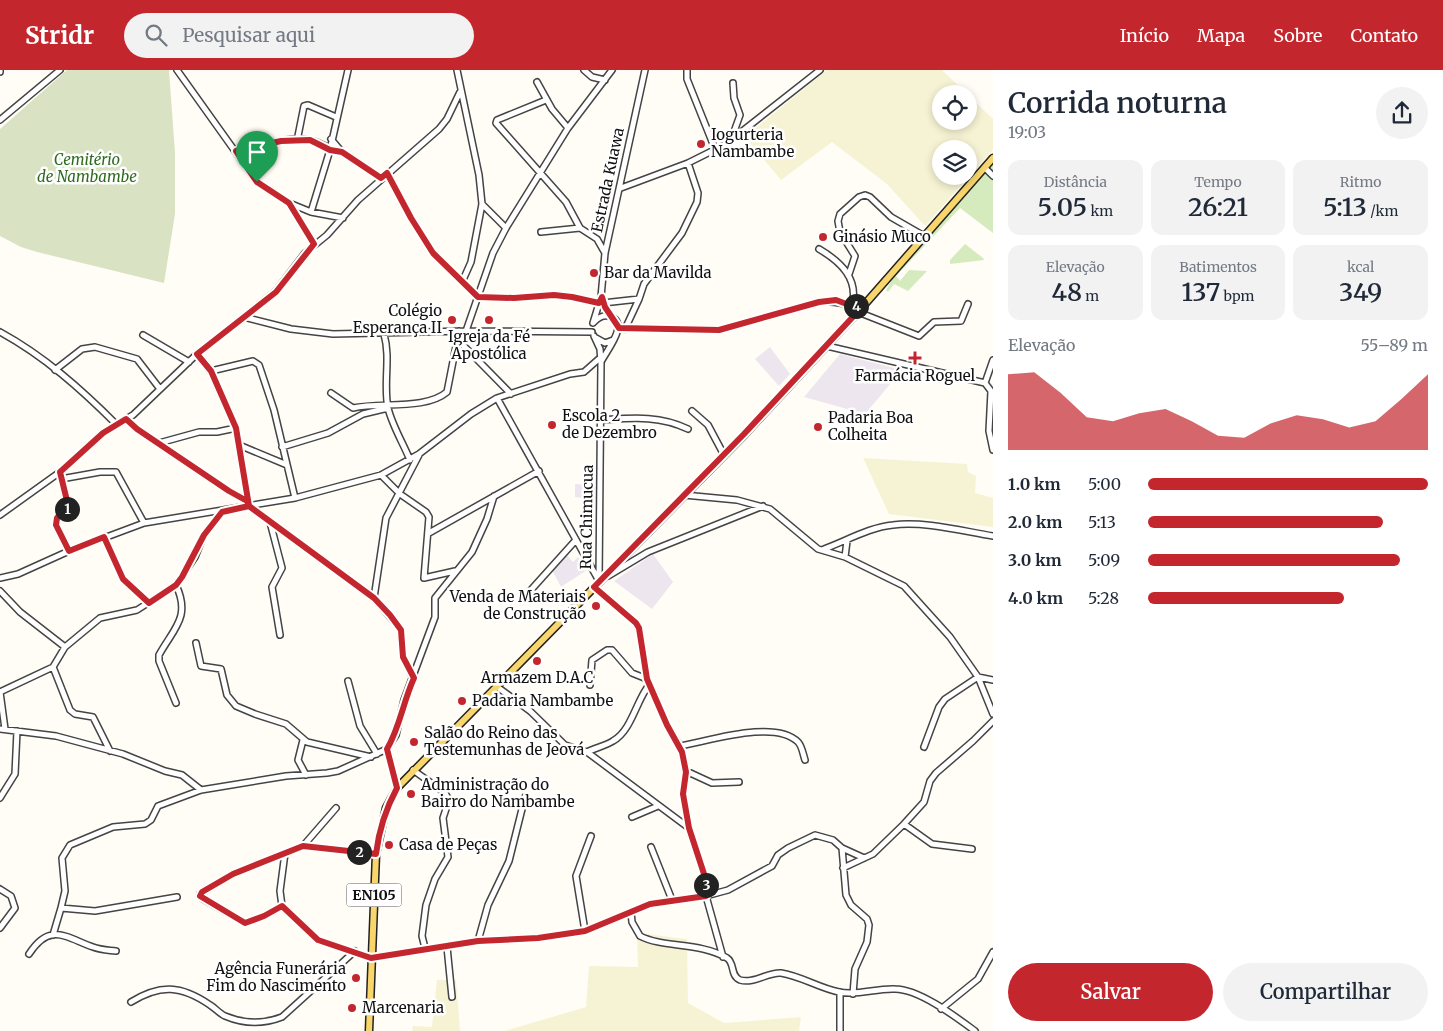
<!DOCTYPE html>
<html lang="pt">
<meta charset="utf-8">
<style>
body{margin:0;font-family:Merriweather,serif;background:#f2f2f3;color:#1f2937;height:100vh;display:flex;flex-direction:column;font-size:19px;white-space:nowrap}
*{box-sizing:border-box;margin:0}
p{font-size:16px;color:#747a83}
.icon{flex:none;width:28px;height:28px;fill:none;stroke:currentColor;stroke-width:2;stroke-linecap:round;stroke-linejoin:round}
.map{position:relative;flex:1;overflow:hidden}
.drawer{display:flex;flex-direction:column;background:#fff;width:450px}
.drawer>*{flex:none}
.tools{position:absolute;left:932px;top:15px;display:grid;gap:10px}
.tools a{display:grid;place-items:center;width:45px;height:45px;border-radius:50%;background:#fff;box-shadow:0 2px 8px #0003;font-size:25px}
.pin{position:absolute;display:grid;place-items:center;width:42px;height:42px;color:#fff;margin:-51px -21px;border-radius:50% 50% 50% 0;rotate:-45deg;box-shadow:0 0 5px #0007}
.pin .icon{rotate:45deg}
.km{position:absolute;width:25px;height:25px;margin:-12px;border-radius:50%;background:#222;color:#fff;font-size:14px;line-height:25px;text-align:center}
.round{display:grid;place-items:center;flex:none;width:52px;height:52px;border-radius:26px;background:#f2f2f3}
.overview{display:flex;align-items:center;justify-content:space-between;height:85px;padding:0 15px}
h1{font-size:28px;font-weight:600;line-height:38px}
.metrics{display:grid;grid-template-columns:repeat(3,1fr);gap:8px;height:85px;padding:5px 15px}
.metrics div{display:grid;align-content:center;border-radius:12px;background:#f2f2f3;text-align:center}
.metrics b{font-size:25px;font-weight:600}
.metrics small{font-size:14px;font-weight:400}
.metrics p{font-size:14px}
.chart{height:140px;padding:10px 15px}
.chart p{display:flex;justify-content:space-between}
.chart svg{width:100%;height:90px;margin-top:5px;fill:#c4262e;opacity:.7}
.action{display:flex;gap:10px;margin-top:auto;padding:10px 15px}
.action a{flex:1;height:58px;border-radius:30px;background:#c4262e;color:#fff;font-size:20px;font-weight:600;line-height:58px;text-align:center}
.action a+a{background:#f2f2f3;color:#1f2937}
ul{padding:0 15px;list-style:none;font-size:16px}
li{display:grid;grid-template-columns:80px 60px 1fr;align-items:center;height:38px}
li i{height:12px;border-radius:6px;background:#c4262e}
header{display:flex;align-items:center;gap:30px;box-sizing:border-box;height:70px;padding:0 25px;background:#c4262e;color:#fff}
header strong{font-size:24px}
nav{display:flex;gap:28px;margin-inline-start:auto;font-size:18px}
.search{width:350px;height:45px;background:#f2f2f3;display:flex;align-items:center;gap:12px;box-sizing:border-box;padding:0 18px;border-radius:28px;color:#747a83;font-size:19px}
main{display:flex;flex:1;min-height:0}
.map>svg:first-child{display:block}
.industrial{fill:#eee6ef}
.farmland{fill:#f6f3d4;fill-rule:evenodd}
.green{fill:#d5ebbd}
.cemetery{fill:#d9e3c4}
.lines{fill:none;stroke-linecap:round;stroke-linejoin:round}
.minor-casing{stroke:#444;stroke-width:8}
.major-casing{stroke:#222;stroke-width:9}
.minor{stroke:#fff;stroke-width:5}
.major{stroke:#f9d66b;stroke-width:6}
.route-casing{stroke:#fff;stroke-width:10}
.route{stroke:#c4262e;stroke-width:6}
.poi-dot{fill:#c4262e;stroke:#fff;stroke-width:2}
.labels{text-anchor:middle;stroke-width:5;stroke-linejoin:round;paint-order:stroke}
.shield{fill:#fff;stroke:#585858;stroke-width:1}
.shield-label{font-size:14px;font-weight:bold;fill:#111}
.poi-label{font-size:15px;fill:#111;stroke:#fff;text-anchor:start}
.park-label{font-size:15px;font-style:italic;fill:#2f6b1f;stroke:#fff}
.street-label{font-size:15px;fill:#111;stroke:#fff}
</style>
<header>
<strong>Stridr</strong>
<div class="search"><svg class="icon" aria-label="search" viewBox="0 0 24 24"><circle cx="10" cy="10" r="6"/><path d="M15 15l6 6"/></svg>Pesquisar aqui</div>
<nav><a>Início</a><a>Mapa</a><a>Sobre</a><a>Contato</a></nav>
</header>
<main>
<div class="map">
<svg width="993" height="961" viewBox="0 0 993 961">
<rect width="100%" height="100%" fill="#fffdf5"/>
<!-- industrial -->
<path class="industrial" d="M770,277l20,27 -11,12 -24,-27z
M840,284l62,16 -37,44 -61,-17z
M575,414l20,1v15l-20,-3z
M653,484l20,28 -21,27 -38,-28z
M567,485l6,7 5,-5 9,13 -26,17 -9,-17z"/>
<!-- farmland -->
<path class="farmland" d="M827,0h115l25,24h-26v27h28v-25l24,23v31l-68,76 -38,-42 -55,-42 -51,38 -36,-43zM941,79h28v27h-28z
M863,388l104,6 1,8 8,4 -1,17 18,5v29l-104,-13z
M637,863l50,6 1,64 36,20 77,-6 -2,14h-294l81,-24 3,-41 49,1z
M437,910h19l4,51h-48l1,-5 19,1z"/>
<!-- green -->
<path class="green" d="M993,93v70l-33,-25 -64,68 4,5 9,-11 18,1 -19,20 -14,-7 -6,8 -2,-2 9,-15z
M965,174l18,14 1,2 -34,4v-4z"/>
<!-- cemetery -->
<path class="cemetery" d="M67,0h102l6,83v61l-11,69 -127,-31 -16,-5 -21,-11v-107z"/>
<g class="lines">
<!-- minor casing -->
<g class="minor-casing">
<path id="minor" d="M177,0l80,112 32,21 22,9 32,6
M457,0l22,105 3,29 -11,58 -8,18
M584,0l8,7 13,3
M687,0v9l28,70
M0,2v-2
M537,12l15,27 16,19
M546,30l-49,20 -1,3 70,79 14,26 17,11 8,14
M0,50l60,-50
M331,69l11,13 39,26
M731,70l9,-25 -6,-17 -1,-15
M297,71l7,-35 4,-1 28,12
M236,81c19,-5 55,-15 73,-11 13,2 19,10 33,12
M985,98l8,8
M387,103l24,45 22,35 45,44 36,1 40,-3 17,2 28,6
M621,118l67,-25 38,-19 94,-74
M289,133l25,41
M482,134l24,24
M311,142l19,-62 18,-80
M541,162l39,-4
M819,179c22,13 40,30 33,57
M849,204l6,-18 -15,-24 -2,-11 2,-7 19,-17 6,-2 5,2 21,20 33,19
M639,229l5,-15 38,-51 15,-31 1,-9 -10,-30
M602,230l9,16
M603,233l36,-4 -14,30
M858,242l61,24 15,-14 27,-1 7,-17
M244,247l47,12 42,5 133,-3 126,1
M594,252c4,-4 8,-7 14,-6 24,5 -2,35 -7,46
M593,253l8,-26 4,-44 40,-183
M619,258l100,2 100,-28c19,-2 27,4 44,4
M466,261l27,-78 13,-25 62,-100 44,-58
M0,262c44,24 81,57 116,92
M384,264c7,25 -1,49 4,74 4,17 15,35 22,52
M143,265l46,27
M594,266l6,13 1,13 -2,219
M596,268l9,5 8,-3
M457,269l54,55
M827,276l158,37 6,8 -2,40 4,19
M197,284l14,17 25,57 13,78 125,92 27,32 2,27 10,21
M55,300l27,-21 13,-2 42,12 23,30
M211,301l42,-10 6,4 15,45 21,88
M985,313l8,-23
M331,323l22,15c28,-6 73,2 94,-16l12,-61
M497,328l102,183
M692,341l16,14 16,30
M126,349l11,10 92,62 18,10
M601,350c31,-2 58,-5 87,9
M159,373l40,-11h18l19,-4
M239,375l48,20
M282,377l46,-14 35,-19 25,-6
M381,405l19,19 26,18 3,5 -5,61 31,-7
M61,407l7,28 -11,13 -1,7 13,26
M61,409l39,-7h16l28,51
M684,425l53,5 33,9 48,40 27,8 59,29 46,51 28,40 15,37
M0,445l60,-43 43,-39 30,-18 64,-61 79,-63 29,-38 22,-18 31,-35 81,-71 8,-10 13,-27
M270,452l12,46 -10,19 8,48
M429,463l110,-62
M104,467l19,42 26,24
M824,479c22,-8 46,-22 69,-24 31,-4 69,6 100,11
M845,487l2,-16
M608,506l40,-24 115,-46
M0,508l18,-4 51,-23 75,-28 151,-25 86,-23 38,-21 52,-40 26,-16 73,-24 14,-2 17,-15
M176,515c15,32 -2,43 -17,70v6l17,42
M594,517l42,36 4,9 7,47 20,46 13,21 6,25 -3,23 6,34 16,49 1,19 17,61
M0,521l20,21 45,35
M530,521l45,-50
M374,528l12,-80 33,-63
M196,573l5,23 20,3 6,26 9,11 19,8 31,10 21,18 64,15
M53,597l17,43 5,4 18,3 17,34
M348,611l12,45 17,28
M590,615l2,-25 15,-10h5l20,23 15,6
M496,616l34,25 35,34 22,7 102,76
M0,622l53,-25 12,-20 35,-29 37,-8 39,-25 19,-28 9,-22 18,-23
M0,622l5,37
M0,659l56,7 67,18 42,17 17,4 19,15
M303,670l-5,20 8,15
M680,676c29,-5 95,-27 118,-4 4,4 5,12 7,18
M924,677l15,-40 6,-8 33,-22 15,3
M387,679l10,39
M587,682c8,-4 18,-6 26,-11 19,-11 23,-40 36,-56
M413,700l32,23 4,7 -6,18 5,39 -13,22 -9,26 -4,31 3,12
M686,701l26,12 27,-1
M0,728l15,-24 2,-43
M336,738l-33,38 -18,7 -5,38 2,15 36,34 53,18 107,-17 60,-3 47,-7 65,-27 56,-8 22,-6 44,-24 6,-11 10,-7 27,-13 18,5 9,8 22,10
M632,747l26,-11
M904,754l28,20 40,5
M303,776l73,8
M651,777l21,53
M842,778l4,47 5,10 16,14 2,6 -2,17 -12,27 -2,25
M843,798l30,-14 31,-30 20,-22 6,-21 6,-8 37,-32 20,-20
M0,819l11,7 4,12 -15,20
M177,827l-82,14 -34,-3 4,-17 -3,-33 8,-13 43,-18 32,-3 6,-4 7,-14 43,-16 85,-14 41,-3 11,-2 49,-22 9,-14 8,-35 31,-83v-19l37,-46 15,-33 7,-23
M282,836l-18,10 -19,7 -42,-24 -3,-5 33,-20 52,-21
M631,842l1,10 8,14c23,12 60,6 87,22 8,5 3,18 13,22 14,4 28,-8 41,-7 20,3 38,15 58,19 19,4 37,-4 56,-3 24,0 61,28 80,42
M585,861l-9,-55 15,-40
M53,865l8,-27
M478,871l10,-36 21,-44 16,-64
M447,877l5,50
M29,884c21,-32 36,-17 64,-7 8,3 15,3 23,4
M840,922v39
M131,932c29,-18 50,-17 79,3 5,3 10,9 15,11 19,8 39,8 57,1l73,-66
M941,939l37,-30 15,-27"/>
</g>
<!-- major casing -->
<g class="major-casing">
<path id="major" d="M369,961l7,-177 10,-46 11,-20 348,-354 113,-122 135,-154"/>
</g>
<!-- minor -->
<use href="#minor" class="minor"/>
<!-- major -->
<use href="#major" class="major"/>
</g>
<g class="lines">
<!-- route casing -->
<g class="route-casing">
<path id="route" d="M257,112l32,21 25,41 -38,48 -79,62 14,17 25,57 13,78 -27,6 -18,23 -22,42 -6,8 -27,18 -26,-24 -19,-42 -35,14 -13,-26 1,-7 11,-13 -8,-33 43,-39 23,-14 11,10 92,62 18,10 2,5 125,92 16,17 11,15 2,27 11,21c-11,24 -14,49 -27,71l10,39c-12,22 -18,41 -21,66l-73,-8 -70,28 -31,18 -2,4 45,27 19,-7 18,-10 36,34 53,18 107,-17 60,-3 47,-7 65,-27 56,-8 -1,-19 -16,-49 -6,-34 3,-22 -4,-20 -15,-27 -20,-46 -8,-51 -3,-5 -42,-36 150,-153 119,-128h-11l-16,-6 -17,2 -100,28 -100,-2 -14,-21 -3,-10 -3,6 -27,-6 -18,-2 -40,3 -36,-1 -45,-44 -22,-35 -24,-45 -6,5 -39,-26 -12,-2 -20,-10 -29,1 -45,10 21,31"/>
</g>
<!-- route -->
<use href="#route" class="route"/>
</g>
<!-- markers -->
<g class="poi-dot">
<circle cx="701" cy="74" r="5"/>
<circle cx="823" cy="167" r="5"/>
<circle cx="594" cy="203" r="5"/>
<circle cx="452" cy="250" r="5"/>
<circle cx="489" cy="250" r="5"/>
<path d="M912.5 280.5h5v5h5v5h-5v5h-5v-5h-5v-5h5z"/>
<circle cx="552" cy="355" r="5"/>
<circle cx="818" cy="357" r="5"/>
<circle cx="596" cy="536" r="5"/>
<circle cx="537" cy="591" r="5"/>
<circle cx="462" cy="631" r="5"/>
<circle cx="414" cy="672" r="5"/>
<circle cx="411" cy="724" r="5"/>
<circle cx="389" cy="775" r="5"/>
<circle cx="356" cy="908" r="5"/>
<circle cx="352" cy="938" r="5"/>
</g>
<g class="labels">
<!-- shield labels -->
<rect class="shield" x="346.5" y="813.5" width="55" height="23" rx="4"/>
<g class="shield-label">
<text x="374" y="830">EN105</text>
</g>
<!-- poi labels -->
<g class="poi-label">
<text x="711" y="70">Iogurteria<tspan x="711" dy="17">Nambambe</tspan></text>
<text x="833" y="172">Ginásio Muco</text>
<text x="604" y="208">Bar da Mavilda</text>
<text x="442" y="246" text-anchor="end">Colégio<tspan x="442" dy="17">Esperança II</tspan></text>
<text x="489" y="272" text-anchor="middle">Igreja da Fé<tspan x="489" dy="17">Apostólica</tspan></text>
<text x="915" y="311" text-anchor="middle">Farmácia Roguel</text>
<text x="562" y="351">Escola 2<tspan x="562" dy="17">de Dezembro</tspan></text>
<text x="828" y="353">Padaria Boa<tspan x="828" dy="17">Colheita</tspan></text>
<text x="586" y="532" text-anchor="end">Venda de Materiais<tspan x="586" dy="17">de Construção</tspan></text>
<text x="537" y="613" text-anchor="middle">Armazem D.A.C</text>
<text x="472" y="636">Padaria Nambambe</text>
<text x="424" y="668">Salão do Reino das<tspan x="424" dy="17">Testemunhas de Jeová</tspan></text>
<text x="421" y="720">Administração do<tspan x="421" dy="17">Bairro do Nambambe</tspan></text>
<text x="399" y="780">Casa de Peças</text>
<text x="346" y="904" text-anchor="end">Agência Funerária<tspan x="346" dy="17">Fim do Nascimento</tspan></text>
<text x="362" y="943">Marcenaria</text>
</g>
<!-- park labels -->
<g class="park-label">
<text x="87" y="95">Cemitério<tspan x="87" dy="17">de Nambambe</tspan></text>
</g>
<!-- street labels -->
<g class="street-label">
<text transform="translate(608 110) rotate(-78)" y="5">Estrada Kuawa</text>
<text transform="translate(587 447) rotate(-89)" y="5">Rua Chimucua</text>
</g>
</g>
</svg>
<div class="tools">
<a><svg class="icon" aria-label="locate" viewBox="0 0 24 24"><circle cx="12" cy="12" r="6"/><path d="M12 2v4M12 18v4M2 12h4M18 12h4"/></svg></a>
<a><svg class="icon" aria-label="layers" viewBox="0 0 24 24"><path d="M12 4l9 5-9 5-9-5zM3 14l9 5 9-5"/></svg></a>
</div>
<div class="pin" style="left:257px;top:112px;background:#1e9e55"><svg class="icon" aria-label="arrive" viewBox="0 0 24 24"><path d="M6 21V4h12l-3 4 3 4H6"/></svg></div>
<b class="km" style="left:67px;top:439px">1</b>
<b class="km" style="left:359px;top:782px">2</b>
<b class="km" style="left:706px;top:815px">3</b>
<b class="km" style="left:856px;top:236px">4</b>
</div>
<section class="drawer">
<div class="overview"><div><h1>Corrida noturna</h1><p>19:03</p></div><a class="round"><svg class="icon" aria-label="share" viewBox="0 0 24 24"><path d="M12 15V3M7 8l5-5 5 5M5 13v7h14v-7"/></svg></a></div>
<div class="metrics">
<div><p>Distância</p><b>5.05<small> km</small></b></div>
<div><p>Tempo</p><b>26:21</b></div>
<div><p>Ritmo</p><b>5:13<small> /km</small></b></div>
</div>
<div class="metrics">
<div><p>Elevação</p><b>48<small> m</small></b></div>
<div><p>Batimentos</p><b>137<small> bpm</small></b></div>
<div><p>kcal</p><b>349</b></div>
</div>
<div class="chart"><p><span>Elevação</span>55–89 m</p>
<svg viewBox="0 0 160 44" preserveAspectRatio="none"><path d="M0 44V7L10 6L20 16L30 28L40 30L50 26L60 24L70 30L80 37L90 38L100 31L110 27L120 29L130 33L140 30L150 19L160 7V44z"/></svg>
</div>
<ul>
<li><b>1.0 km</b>5:00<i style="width:100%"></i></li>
<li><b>2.0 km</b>5:13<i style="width:84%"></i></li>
<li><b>3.0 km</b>5:09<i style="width:90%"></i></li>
<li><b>4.0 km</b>5:28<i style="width:70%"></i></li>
</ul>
<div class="action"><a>Salvar</a><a>Compartilhar</a></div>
</section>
</main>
